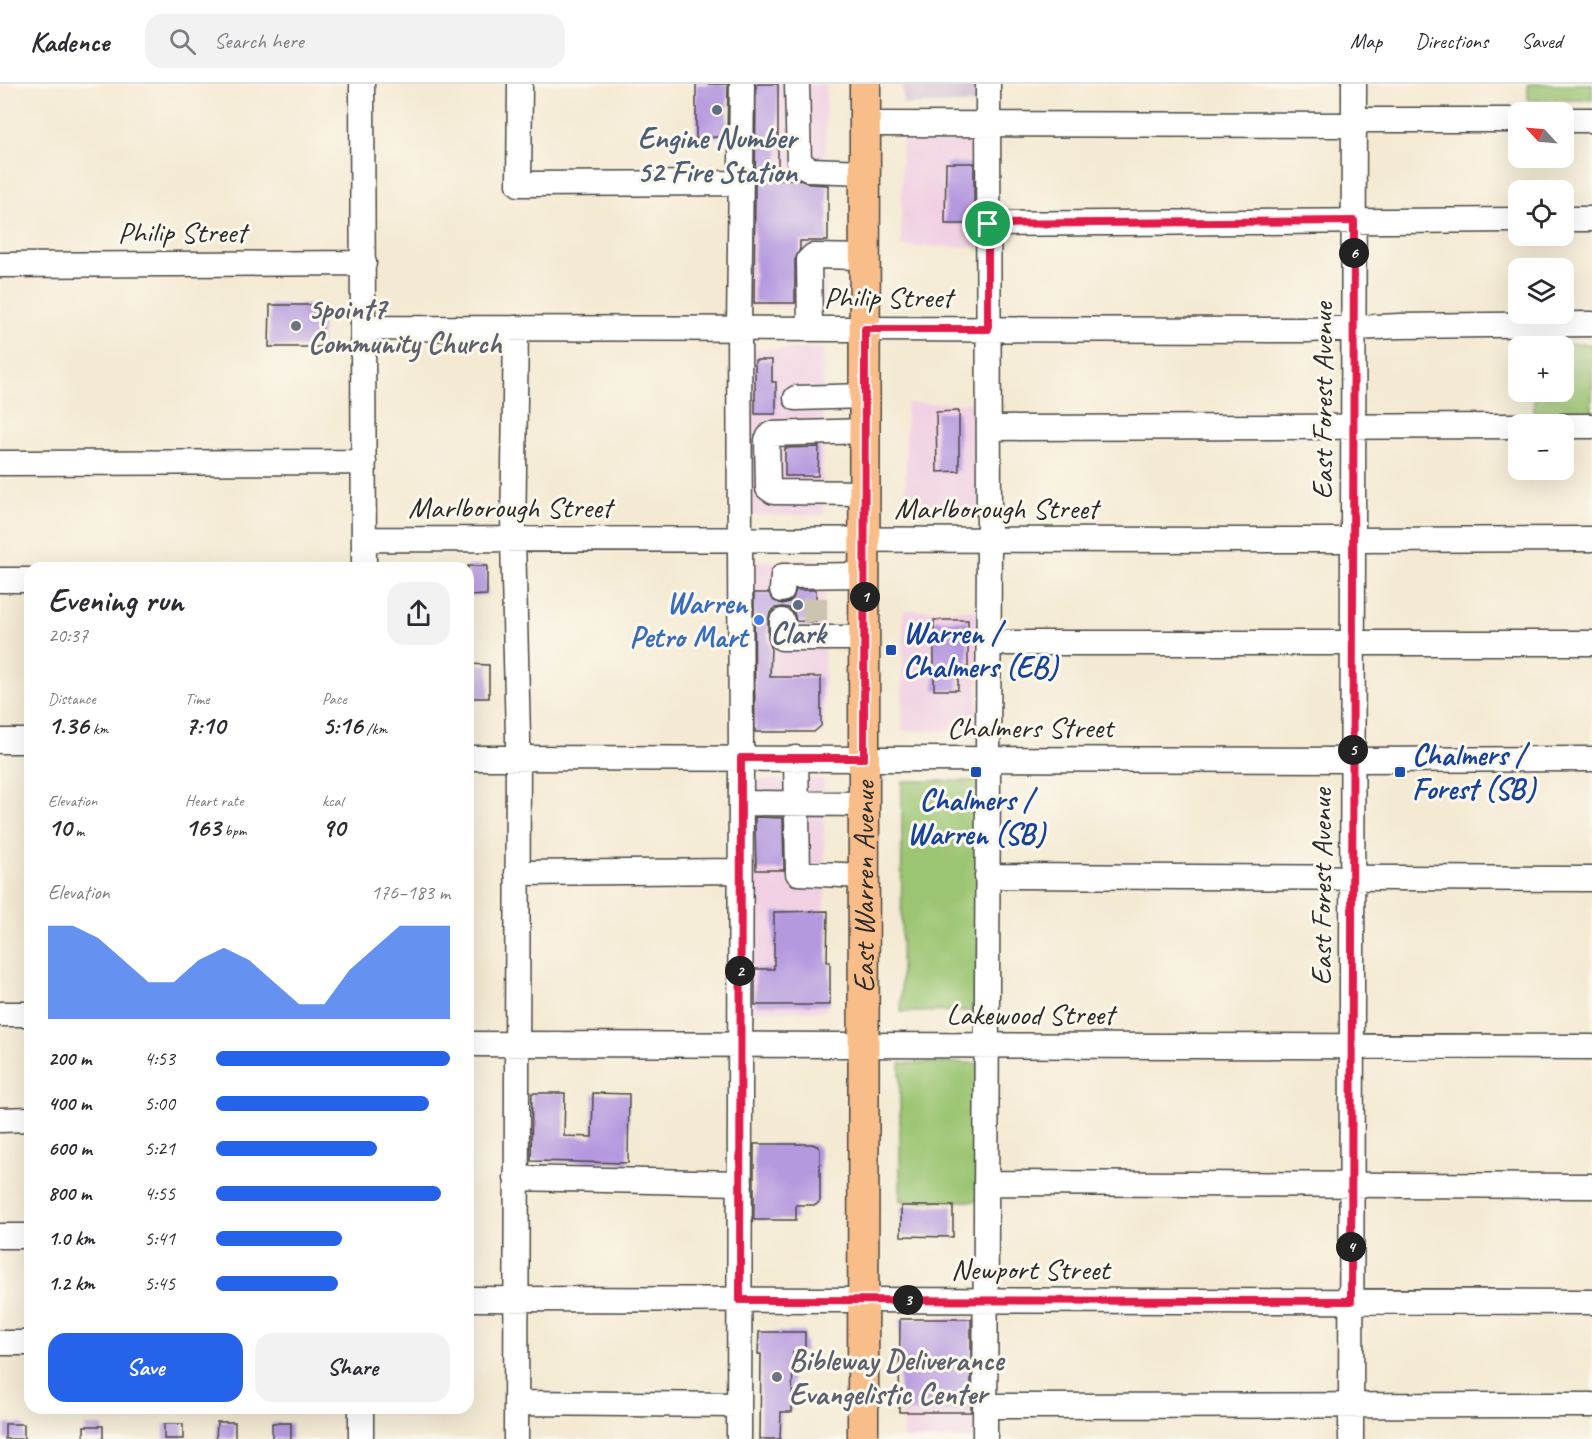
<!DOCTYPE html>
<meta charset="utf-8">
<style>
body{margin:0;font-family:Caveat,sans-serif;background:#f2f2f3;color:#2b2b33;height:100vh;display:flex;flex-direction:column;font-size:22px;white-space:nowrap}
*{box-sizing:border-box;margin:0}
p{font-size:20px;color:#7c7c81}
.icon{flex:none;width:33px;height:33px;fill:none;stroke:currentColor;stroke-width:2;stroke-linecap:round;stroke-linejoin:round}
.map{position:relative;flex:1;overflow:hidden}
.details{position:absolute;left:24px;top:478px;width:450px;height:852px;display:flex;flex-direction:column;background:#fff;border-radius:18px;box-shadow:0 6px 24px #0002}
.details>*{flex:none}
.needle{width:39px;rotate:296deg}
.fabs{position:absolute;left:1508px;top:18px;display:grid;gap:12px}
.fabs a{display:grid;place-items:center;width:66px;height:66px;border-radius:12px;background:#fff;box-shadow:0 6px 24px #0002;font-size:30px}
.pin{position:absolute;display:grid;place-items:center;width:51px;height:51px;color:#fff;margin:-26px;border:3px solid #fff;border-radius:50%;box-shadow:0 2px 6px #0007}
.km{position:absolute;width:30px;height:30px;margin:-15px;border-radius:50%;background:#222;color:#fff;font-size:16px;line-height:30px;text-align:center}
.round{display:grid;place-items:center;flex:none;width:63px;height:63px;border-radius:18px;background:#f2f2f3}
.summary{display:flex;align-items:center;justify-content:space-between;height:102px;padding:0 24px}
h1{font-size:33px;font-weight:700;line-height:45px}
.figures{display:grid;grid-template-columns:repeat(3,1fr);gap:9px;height:102px;padding:6px 24px}
.figures div{display:grid;align-content:center}
.figures b{font-size:26px;font-weight:700}
.figures small{font-size:16px;font-weight:400}
.figures p{font-size:16px}
.chart{height:168px;padding:12px 24px}
.chart p{display:flex;justify-content:space-between}
.chart svg{width:100%;height:108px;margin-top:6px;fill:#2563eb;opacity:.7}
.button{display:flex;gap:12px;margin-top:auto;padding:12px 24px}
.button a{flex:1;height:69px;border-radius:18px;background:#2563eb;color:#fff;font-size:24px;font-weight:700;line-height:69px;text-align:center}
.button a+a{background:#f2f2f3;color:#2b2b33}
ul{padding:0 24px;list-style:none;font-size:20px}
li{display:grid;grid-template-columns:96px 72px 1fr;align-items:center;height:45px}
li i{height:15px;border-radius:8px;background:#2563eb}
header{display:flex;align-items:center;gap:36px;box-sizing:border-box;height:84px;padding:0 30px;background:#fff;border-bottom:2px solid #e1e1e2}
header strong{font-size:28px}
nav{display:flex;gap:33px;margin-inline-start:auto;font-size:21px}
.search{width:420px;height:54px;background:#f2f2f3;display:flex;align-items:center;gap:15px;box-sizing:border-box;padding:0 21px;border-radius:18px;color:#7c7c81;font-size:22px}
.map>svg:first-child{display:block}
.built{fill:#f1d0e3}
.industrial{fill:#cebed1}
.green{fill:#9bc572;stroke:#63784e;stroke-width:1.5}
.building{fill:#b599df}
.lines{fill:none;stroke-linecap:round;stroke-linejoin:round}
.minor-tunnel{stroke:#ccc4b1;stroke-width:24;stroke-dasharray:24 12;stroke-linecap:butt}
.minor-casing{stroke:#494844;stroke-width:27}
.major-casing{stroke:#494844;stroke-width:33}
.minor{stroke:#fff;stroke-width:24}
.major{stroke:#f8bd89;stroke-width:30}
.route-casing{stroke:#fff;stroke-width:12}
.route{stroke:#e11d48;stroke-width:8}
.service-dot{fill:#5c6f8a;stroke:#fbf7ec;stroke-width:2}
.worship-dot{fill:#6b7280;stroke:#fbf7ec;stroke-width:2}
.shop-dot{fill:#3f7fe0;stroke:#fbf7ec;stroke-width:2}
.transit-dot{fill:#1a4fb4;stroke:#fbf7ec;stroke-width:2}
.labels{text-anchor:middle;stroke-width:6;stroke-linejoin:round;paint-order:stroke}
.service-label{font-size:30px;font-weight:bold;fill:#4e5e75;stroke:#fbf7ec}
.street-label{font-size:30px;fill:#2b2b2b;stroke:#fbf7ec}
.worship-label{font-size:30px;font-weight:bold;fill:#5b616d;stroke:#fbf7ec;text-anchor:start}
.shop-label{font-size:30px;font-weight:bold;fill:#366cbe;stroke:#fbf7ec;text-anchor:end}
.transit-label{font-size:30px;font-weight:bold;fill:#164399;stroke:#fbf7ec;text-anchor:start}
</style>
<header>
<strong>Kadence</strong>
<div class="search"><svg class="icon" aria-label="search" viewBox="0 0 24 24"><circle cx="10" cy="10" r="6"/><path d="M15 15l6 6"/></svg>Search here</div>
<nav><a>Map</a><a>Directions</a><a>Saved</a></nav>
</header>
<div class="map">
<svg width="1592" height="1355" viewBox="0 0 1592 1355">
<rect width="100%" height="100%" fill="#fbf7ec"/>
<filter id="ink" filterUnits="userSpaceOnUse"><feTurbulence type="fractalNoise" baseFrequency=".0167" numOctaves="2"/><feDisplacementMap in="SourceGraphic" scale="12" xChannelSelector="R" yChannelSelector="G"/><feConvolveMatrix kernelMatrix="1 2 1 2 8 2 1 2 1" color-interpolation-filters="sRGB"/></filter>
<filter id="wash" filterUnits="userSpaceOnUse"><feTurbulence type="fractalNoise" baseFrequency=".008" numOctaves="4" result="noise"/><feDisplacementMap in="SourceGraphic" scale="24" xChannelSelector="R" yChannelSelector="G"/><feGaussianBlur stdDeviation="1.35" result="paint"/><feColorMatrix in="noise" values="0 0 0 0 0 0 0 0 0 0 0 0 0 0 0 0 0 1.4 0 .05"/><feComposite in="paint" operator="in"/></filter>
<g filter="url(#wash)">
<rect width="100%" height="100%" fill="#f4ead3"/>
<!-- built -->
<path class="built" d="M747,0h79v223l-79,-2z
M902,57l79,1 -1,105h-79z
M823,264v167h-75v-166z
M906,319h73v108h-73z
M748,477h77l-1,173 -77,-1z
M903,526h74v121h-75z
M824,695l2,232h-80l1,-231z
M979,1234v121h-76l-1,-120z"/>
<!-- industrial -->
<path class="industrial" d="M903,0h75l-1,20h-74z"/>
<!-- green -->
<path class="green" d="M1528,0h64v16h-64z
M1534,260h58v78l-58,-1v-29h29v-46h-29z
M902,697h77v230l-78,1z
M900,979h78v138h-78z"/>
<g id="blocks">
<!-- building -->
<path class="building" d="M696,0h32l-1,52 -31,3z
M756,0h22v95h20l11,5 19,1v56h-28v8l-5,11v43h-41z
M946,79h28v61h-29z
M270,221h52v42h-53z
M755,276h17v22h4v32h-21z
M959,327v60l-22,1 -1,-60z
M819,363l-1,29h-33v-28z
M468,482h19v29l-19,1z
M796,506h20v32l-20,-1 -2,-8 -5,-5 -6,-1 -8,1 -5,5 -2,8v17l3,9 -1,30h51v49l-7,6h-59l-1,-139h15l5,8 8,3 7,-2 4,-4z
M934,536h34v48h-10v22h-24z
M468,580l21,1v33h-21z
M755,733l28,1 1,52h-28z
M828,827l-1,51h3v43h-75v-36h19v-57z
M532,1009h33l-1,43 28,1 1,-44 36,1 -1,69 -97,-2z
M754,1060h58l5,2 3,3v52l-4,4h-20v15h-42z
M901,1122h52v31l-52,-1z
M900,1235h71v93h-72z
M759,1248h46v20h-12l-1,60h-11l-1,27h-20l1,-85h-3z
M217,1338h18v17h-19z
M272,1339h19v16h-19z
M5,1340h19v15h-19z
M164,1340h19v15h-19z
M84,1342h19v13h-19z"/>
</g>
</g>
<g filter="url(#ink)">
<use href="#blocks" fill-opacity="0" stroke="#494844" stroke-width="1.5"/>
<g class="lines">
<!-- minor-tunnel -->
<path class="minor-tunnel" d="M815,538v-32"/>
<!-- minor casing -->
<g class="minor-casing">
<path id="minor" d="M362,0l2,484
M520,0l-1,100 222,-1
M797,0l2,78 11,8 55,2
M1563,36h29
M865,40l489,1 11,-5h153
M1563,135h29
M988,140l530,-4
M0,181l364,-2
M364,244l943,2 93,-4 192,-2
M810,245l-1,-69 4,-4 52,1
M796,314l69,-2
M1563,342h29
M989,344l529,-2
M865,347l-94,3 -4,6 1,48 6,4 91,1
M0,379l364,-1
M364,455l990,1 238,-1
M0,496h30
M782,506l1,-14 82,-1
M782,537v17h83
M988,559h604
M0,657h30
M468,674l885,2 239,-1
M796,674l2,115 66,3
M741,719l123,1
M517,789l223,-2
M987,792l605,3
M0,930h30
M468,960l1124,3
M0,1036l30,-1
M516,1094l224,5
M987,1099l605,3
M0,1152h30
M468,1215l1124,3
M0,1259h30
M516,1319l223,2
M986,1322l606,-1
M361,1355v-31
M516,1355l2,-702 -5,-198 3,-211
M739,1355l2,-681 -2,-429 3,-245
M985,1355l4,-900 -1,-455
M1351,1355l3,-1355"/>
</g>
<!-- major casing -->
<g class="major-casing">
<g id="major">
<path id="s1" d="M863,1355l2,-1355"/>
</g>
</g>
<!-- minor -->
<use href="#minor" class="minor"/>
<!-- major -->
<use href="#major" class="major"/>
</g>
</g>
<g class="lines" filter="url(#ink)">
<!-- route casing -->
<g class="route-casing">
<path id="route" d="M1354,137l-3,1080 -611,-1 1,-542h123l1,-429h123v-105z"/>
</g>
<!-- route -->
<use href="#route" class="route"/>
</g>
<!-- markers -->
<g class="service-dot">
<circle cx="717" cy="26" r="6"/>
<circle cx="798" cy="521" r="6"/>
</g>
<g class="worship-dot">
<circle cx="296" cy="242" r="6"/>
<circle cx="777" cy="1293" r="6"/>
</g>
<circle class="shop-dot" cx="759" cy="536" r="6"/>
<g class="transit-dot">
<rect x="885" y="560" width="12" height="12" rx="3"/>
<rect x="970" y="682" width="12" height="12" rx="3"/>
<rect x="1394" y="682" width="12" height="12" rx="3"/>
</g>
<g class="labels">
<!-- service labels -->
<g class="service-label">
<text x="717" y="64">Engine Number<tspan x="717" dy="34">52 Fire Station</tspan></text>
<text x="798" y="559">Clark</text>
</g>
<!-- street labels -->
<g class="street-label">
<text x="182" y="158">Philip Street</text>
<text x="888" y="223">Philip Street</text>
<text transform="translate(1322 317) rotate(-90)" y="10">East Forest Avenue</text>
<text x="510" y="433">Marlborough Street</text>
<text x="996" y="434">Marlborough Street</text>
<text x="1030" y="653">Chalmers Street</text>
<text dy="10" stroke="none"><textPath href="#s1" startOffset="552">East Warren Avenue</textPath></text>
<text transform="translate(1321 803) rotate(-90)" y="10">East Forest Avenue</text>
<text x="1030" y="940">Lakewood Street</text>
<text x="1030" y="1195">Newport Street</text>
</g>
<!-- worship labels -->
<g class="worship-label">
<text x="308" y="235">5point7<tspan x="308" dy="34">Community Church</tspan></text>
<text x="789" y="1286">Bibleway Deliverance<tspan x="789" dy="34">Evangelistic Center</tspan></text>
</g>
<!-- shop labels -->
<g class="shop-label">
<text x="747" y="529">Warren<tspan x="747" dy="34">Petro Mart</tspan></text>
</g>
<!-- transit labels -->
<g class="transit-label">
<text x="903" y="559">Warren /<tspan x="903" dy="34">Chalmers (EB)</tspan></text>
<text x="1412" y="681">Chalmers /<tspan x="1412" dy="34">Forest (SB)</tspan></text>
<text x="976" y="726" text-anchor="middle">Chalmers /<tspan x="976" dy="34">Warren (SB)</tspan></text>
</g>
</g>
</svg>
<div class="fabs">
<a><svg class="needle" viewBox="-14 -14 28 28"><path d="M0-13l5 13h-10z" fill="#e53935"/><path d="M0 13l5-13h-10z" fill="#7c7c81"/></svg></a>
<a><svg class="icon" aria-label="locate" viewBox="0 0 24 24"><circle cx="12" cy="12" r="6"/><path d="M12 2v4M12 18v4M2 12h4M18 12h4"/></svg></a>
<a><svg class="icon" aria-label="layers" viewBox="0 0 24 24"><path d="M12 4l9 5-9 5-9-5zM3 14l9 5 9-5"/></svg></a>
<a>+</a>
<a>−</a>
</div>
<div class="pin" style="left:988px;top:140px;background:#1e9e55"><svg class="icon" aria-label="arrive" viewBox="0 0 24 24"><path d="M6 21V4h12l-3 4 3 4H6"/></svg></div>
<b class="km" style="left:865px;top:513px">1</b>
<b class="km" style="left:740px;top:887px">2</b>
<b class="km" style="left:908px;top:1216px">3</b>
<b class="km" style="left:1351px;top:1163px">4</b>
<b class="km" style="left:1353px;top:666px">5</b>
<b class="km" style="left:1354px;top:169px">6</b>
<section class="details">
<div class="summary"><div><h1>Evening run</h1><p>20:37</p></div><a class="round"><svg class="icon" aria-label="share" viewBox="0 0 24 24"><path d="M12 15V3M7 8l5-5 5 5M5 13v7h14v-7"/></svg></a></div>
<div class="figures">
<div><p>Distance</p><b>1.36<small> km</small></b></div>
<div><p>Time</p><b>7:10</b></div>
<div><p>Pace</p><b>5:16<small> /km</small></b></div>
</div>
<div class="figures">
<div><p>Elevation</p><b>10<small> m</small></b></div>
<div><p>Heart rate</p><b>163<small> bpm</small></b></div>
<div><p>kcal</p><b>90</b></div>
</div>
<div class="chart"><p><span>Elevation</span>176–183 m</p>
<svg viewBox="0 0 160 44" preserveAspectRatio="none"><path d="M0 44V6L10 6L20 11L30 20L40 29L50 29L60 20L70 15L80 20L90 29L100 38L110 38L120 24L130 15L140 6L150 6L160 6V44z"/></svg>
</div>
<ul>
<li><b>200 m</b>4:53<i style="width:100%"></i></li>
<li><b>400 m</b>5:00<i style="width:91%"></i></li>
<li><b>600 m</b>5:21<i style="width:69%"></i></li>
<li><b>800 m</b>4:55<i style="width:96%"></i></li>
<li><b>1.0 km</b>5:41<i style="width:54%"></i></li>
<li><b>1.2 km</b>5:45<i style="width:52%"></i></li>
</ul>
<div class="button"><a>Save</a><a>Share</a></div>
</section>
</div>
